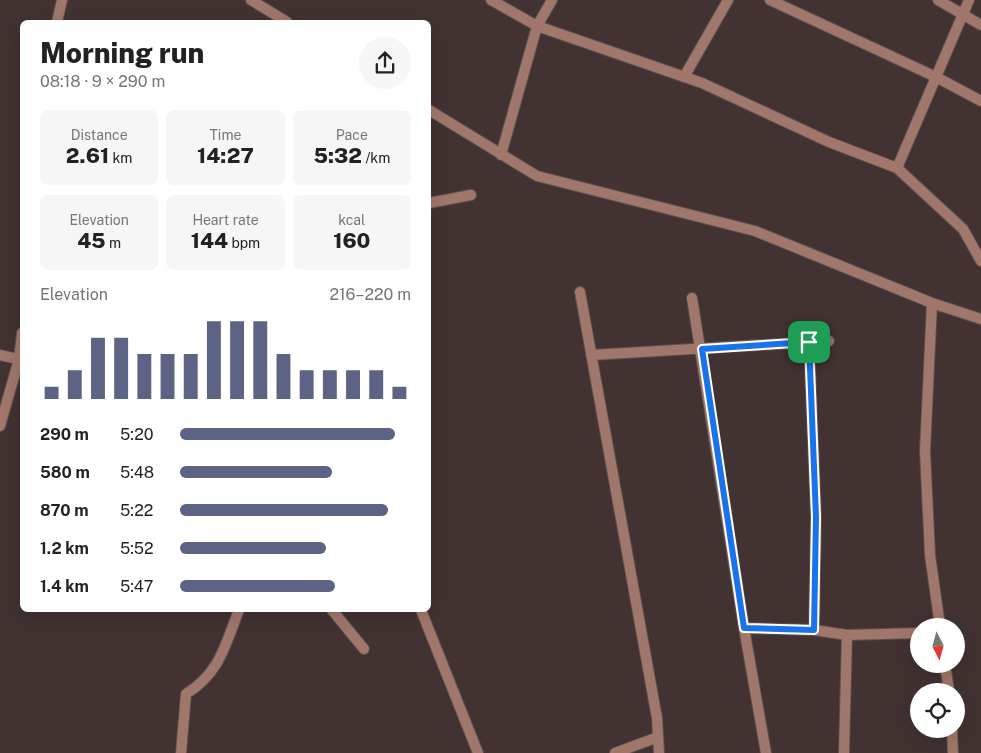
<!DOCTYPE html>
<meta charset="utf-8">
<style>
body{margin:0;font-family:"Public Sans",sans-serif;background:#f6f6f6;color:#222;height:100vh;display:flex;flex-direction:column;font-size:19px;white-space:nowrap}
*{box-sizing:border-box;margin:0}
p{font-size:16px;color:#767676}
.icon{flex:none;width:28px;height:28px;fill:none;stroke:currentColor;stroke-width:2;stroke-linecap:round;stroke-linejoin:round}
.map{position:relative;flex:1;overflow:hidden}
.side{position:absolute;left:20px;top:20px;width:411px;height:592px;display:flex;flex-direction:column;background:#fff;border-radius:8px;box-shadow:0 5px 20px #0002}
.side>*{flex:none}
.needle{width:32px;rotate:174deg}
.buttons{position:absolute;left:910px;top:618px;display:grid;gap:10px}
.buttons a{display:grid;place-items:center;width:55px;height:55px;border-radius:50%;background:#fff;box-shadow:0 5px 20px #0002;font-size:25px}
.pin{position:absolute;display:grid;place-items:center;width:42px;height:42px;color:#fff;margin:-21px;border-radius:10px;box-shadow:0 2px 8px #0006}
.round{display:grid;place-items:center;flex:none;width:52px;height:52px;border-radius:26px;background:#f6f6f6}
.overview{display:flex;align-items:center;justify-content:space-between;height:85px;padding:0 20px}
h1{font-size:28px;font-weight:800;line-height:38px}
.metrics{display:grid;grid-template-columns:repeat(3,1fr);gap:8px;height:85px;padding:5px 20px}
.metrics div{display:grid;align-content:center;border-radius:8px;background:#f6f6f6;text-align:center}
.metrics b{font-size:21px;font-weight:800}
.metrics small{font-size:14px;font-weight:400}
.metrics p{font-size:14px}
.chart{height:140px;padding:10px 20px}
.chart p{display:flex;justify-content:space-between}
.chart svg{width:100%;height:90px;margin-top:5px;stroke:#5c6384;stroke-width:6}
ul{padding:0 20px;list-style:none;font-size:16px}
li{display:grid;grid-template-columns:80px 60px 1fr;align-items:center;height:38px}
li i{height:12px;border-radius:6px;background:#5c6384}
.map>svg:first-child{display:block}
.lines{fill:none;stroke-linecap:round;stroke-linejoin:round}
.street-casing{stroke:#5e4f4f;stroke-width:12}
.street{stroke:#a0776a;stroke-width:10}
.route-casing{stroke:#fff;stroke-width:10}
.route{stroke:#1a73e8;stroke-width:6}
</style>
<div class="map">
<svg width="981" height="753" viewBox="0 0 981 753">
<rect width="100%" height="100%" fill="#423232"/>
<g class="lines">
<!-- street casing -->
<g class="street-casing">
<path id="street" d="M251,0l36,22
M491,0l46,26 165,57 127,59 68,26 66,61 18,32
M770,0l166,77 45,24
M938,0l43,25
M57,22l5,-22
M684,77l44,-77
M429,110l108,66 218,55 177,72 49,16
M501,155l36,-129 15,-26
M897,168l72,-168
M429,203l42,-8
M580,292l77,426 2,35
M692,298l52,330 22,125
M932,303l-7,148 5,104 10,71
M809,343l7,174 -2,113 33,5 72,-2
M0,355l22,5
M591,355l238,-14
M0,426l19,-67 3,-26
M332,610l32,39
M421,610l57,143
M744,628l70,2
M945,664l4,27
M952,729l1,24
M844,752l3,-117
M181,753l5,-59c34,-21 39,-49 53,-84
M615,753l43,-16"/>
</g>
<!-- street -->
<use href="#street" class="street"/>
</g>
<g class="lines">
<!-- route casing -->
<g class="route-casing">
<path id="route" d="M809,342l7,175 -2,113 -70,-2 -42,-279z"/>
</g>
<!-- route -->
<use href="#route" class="route"/>
</g>
</svg>
<div class="buttons">
<a><svg class="needle" viewBox="-14 -14 28 28"><path d="M0-13l5 13h-10z" fill="#e53935"/><path d="M0 13l5-13h-10z" fill="#767676"/></svg></a>
<a><svg class="icon" aria-label="locate" viewBox="0 0 24 24"><circle cx="12" cy="12" r="6"/><path d="M12 2v4M12 18v4M2 12h4M18 12h4"/></svg></a>
</div>
<div class="pin" style="left:809px;top:342px;background:#1e9e55"><svg class="icon" aria-label="arrive" viewBox="0 0 24 24"><path d="M6 21V4h12l-3 4 3 4H6"/></svg></div>
<section class="side">
<div class="overview"><div><h1>Morning run</h1><p>08:18 · 9 × 290 m</p></div><a class="round"><svg class="icon" aria-label="share" viewBox="0 0 24 24"><path d="M12 15V3M7 8l5-5 5 5M5 13v7h14v-7"/></svg></a></div>
<div class="metrics">
<div><p>Distance</p><b>2.61<small> km</small></b></div>
<div><p>Time</p><b>14:27</b></div>
<div><p>Pace</p><b>5:32<small> /km</small></b></div>
</div>
<div class="metrics">
<div><p>Elevation</p><b>45<small> m</small></b></div>
<div><p>Heart rate</p><b>144<small> bpm</small></b></div>
<div><p>kcal</p><b>160</b></div>
</div>
<div class="chart"><p><span>Elevation</span>216–220 m</p>
<svg viewBox="0 0 160 44" preserveAspectRatio="none"><path d="M5 44V38M15 44V30M25 44V14M35 44V14M45 44V22M55 44V22M65 44V22M75 44V6M85 44V6M95 44V6M105 44V22M115 44V30M125 44V30M135 44V30M145 44V30M155 44V38"/></svg>
</div>
<ul>
<li><b>290 m</b>5:20<i style="width:93%"></i></li>
<li><b>580 m</b>5:48<i style="width:66%"></i></li>
<li><b>870 m</b>5:22<i style="width:90%"></i></li>
<li><b>1.2 km</b>5:52<i style="width:63%"></i></li>
<li><b>1.4 km</b>5:47<i style="width:67%"></i></li>
</ul>
</section>
</div>
